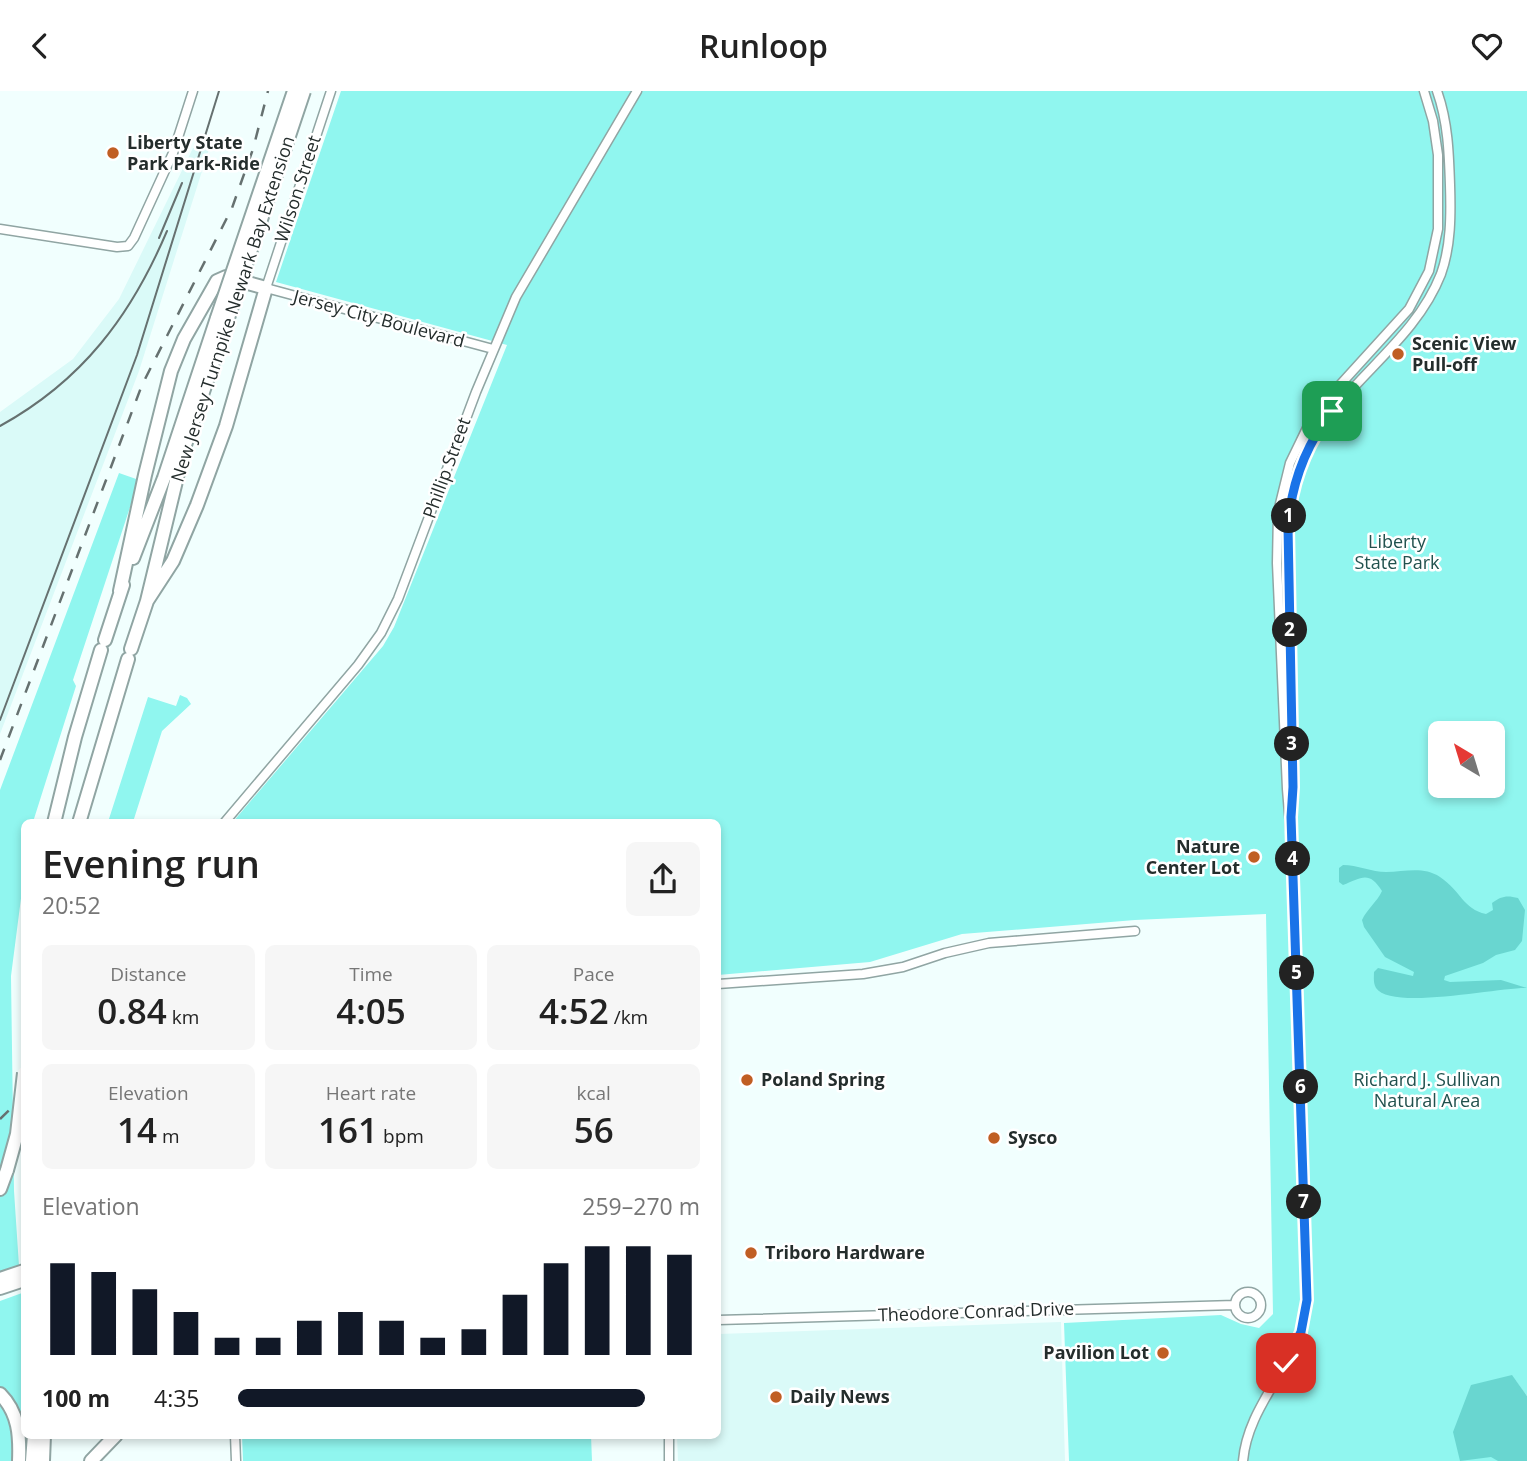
<!DOCTYPE html>
<meta charset="utf-8">
<style>
body{margin:0;font-family:"Open Sans",sans-serif;background:#f6f6f6;color:#222;height:100vh;display:flex;flex-direction:column;font-size:26px;white-space:nowrap}
*{box-sizing:border-box;margin:0}
p{font-size:23px;color:#767676}
.icon{flex:none;width:38px;height:38px;fill:none;stroke:currentColor;stroke-width:2;stroke-linecap:round;stroke-linejoin:round}
.map{position:relative;flex:1;overflow:hidden}
.panel{position:absolute;left:21px;top:728px;width:700px;height:620px;display:flex;flex-direction:column;background:#fff;border-radius:10px;box-shadow:0 4px 10px #0003}
.panel>*{flex:none}
.needle{width:46px;rotate:322deg}
.tools{position:absolute;left:1428px;top:630px;display:grid;gap:14px}
.tools a{display:grid;place-items:center;width:77px;height:77px;border-radius:10px;background:#fff;box-shadow:0 4px 10px #0003;font-size:35px}
.pin{position:absolute;display:grid;place-items:center;width:60px;height:60px;color:#fff;margin:-30px;border-radius:14px;box-shadow:0 4px 10px #0006}
.km{position:absolute;width:35px;height:35px;margin:-18px;border-radius:50%;background:#222;color:#fff;font-size:19px;line-height:35px;text-align:center}
.round{display:grid;place-items:center;flex:none;width:74px;height:74px;border-radius:10px;background:#f6f6f6}
.head{display:flex;align-items:center;justify-content:space-between;height:119px;padding:0 21px}
h1{font-size:38px;font-weight:600;line-height:52px}
.metrics{display:grid;grid-template-columns:repeat(3,1fr);gap:10px;height:119px;padding:7px 21px}
.metrics div{display:grid;align-content:center;border-radius:10px;background:#f6f6f6;text-align:center}
.metrics b{font-size:35px;font-weight:600}
.metrics small{font-size:19px;font-weight:400}
.metrics p{font-size:19px}
.chart{height:196px;padding:14px 21px}
.chart p{display:flex;justify-content:space-between}
.chart svg{width:100%;height:126px;margin-top:7px;stroke:#111827;stroke-width:6}
ul{padding:0 21px;list-style:none;font-size:23px}
li{display:grid;grid-template-columns:112px 84px 1fr;align-items:center;height:52px}
li i{height:18px;border-radius:9px;background:#111827}
header{display:flex;justify-content:space-between;align-items:center;height:91px;padding:0 21px;background:#fff;font-size:32px;font-weight:600}
.map>svg:first-child{display:block}
.built{fill:#dafaf8}
.green{fill:#90f6ef;fill-rule:evenodd}
.water{fill:#69d6d0}
.lines{fill:none;stroke-linecap:round;stroke-linejoin:round}
.minor-casing{stroke:#90a5a3;stroke-width:11}
.highway-casing{stroke:#90a5a3;stroke-width:16}
.minor{stroke:#fff;stroke-width:8}
.highway{stroke:#fff;stroke-width:12}
.tram{stroke:#667170;stroke-width:2}
.rail{stroke:#667170;stroke-width:2.5;stroke-dasharray:12 12;stroke-linecap:butt}
.highway-bridge-casing{stroke:#90a5a3;stroke-width:16;stroke-linecap:butt}
.highway-bridge{stroke:#fff;stroke-width:12}
.route-casing{stroke:#fff;stroke-width:14}
.route{stroke:#1a73e8;stroke-width:9}
.poi-dot{fill:#c05e23;stroke:#fff;stroke-width:2.5}
.labels{text-anchor:middle;stroke-width:5;stroke-linejoin:round;paint-order:stroke}
.poi-label{font-size:18px;font-weight:bold;fill:#242d2c;stroke:#fff;text-anchor:start}
.street-label{font-size:18px;fill:#242d2c;stroke:#fff}
.park-label{font-size:18px;fill:#21514e;stroke:#fff}
</style>
<header><svg class="icon" aria-label="back" viewBox="0 0 24 24"><path d="M15 5l-7 7 7 7"/></svg>Runloop<svg class="icon" aria-label="heart" viewBox="0 0 24 24"><path d="M12 20l-8-8c-3-5 5-10 8-4 3-6 11-1 8 4z"/></svg></header>
<div class="map">
<svg width="1527" height="1370" viewBox="0 0 1527 1370">
<rect width="100%" height="100%" fill="#f1fffe"/>
<!-- built -->
<path class="built" d="M193,57l16,1 -70,222 -139,363v-322l73,-53 46,-60z
M1061,1231l4,139h-387l-1,-26h41v-101z"/>
<!-- green -->
<path class="green" d="M341,0h1186v1305l-11,-15 3,80h-450l-5,-138 157,-8 20,9 18,4 14,-14 -7,-400 -131,6 -173,14 -92,28 -152,13v-152h-486l151,-177 11,-19 113,-282 -231,-63zM1440,642h53v53h-53z
M119,382l20,7 -66,200 3,6 -43,136 -9,1v52l-13,101 3,215 5,75 -19,7v-483z
M180,604l7,3 4,6 -29,27 -29,91h-25l40,-125 28,9z
M22,1202l1,128 -6,40h-17v-160z
M242,1344h349l1,26h-349z"/>
<!-- water -->
<path class="water" d="M1343,774c14,0 29,7 43,7 19,0 37,-6 54,5 21,14 23,32 46,37l7,-4 -1,-7c9,-7 15,-8 26,-5l7,12 -3,31 -7,9 -19,5 -13,8 -38,13 -1,4 6,2 51,-2 26,8c-27,-1 -136,23 -151,0 -3,-5 -2,-11 -2,-16l4,-4 35,8 1,-4 -29,-15 -21,-30 -2,-7c5,-11 15,-18 20,-29 -13,-21 -21,-13 -39,-6l-4,-3v-14z
M1512,1284l15,21v65h-29l-7,-4 -31,4 -7,-29 18,-47z"/>
<g class="lines">
<!-- minor casing -->
<g class="minor-casing">
<path id="minor" d="M331,0l-65,197 227,61
M0,138l117,18 11,-1 6,-8 39,-85 20,-62
M1292,709l-5,-262c2,-46 16,-91 46,-127 37,-46 86,-81 108,-137 10,-28 10,-59 9,-89 -1,-32 -2,-63 -13,-94
M224,732l134,-158 23,-32 17,-34 78,-207 40,-95 121,-206
M718,893l145,-10 40,-7 42,-14 44,-10 146,-12
M1235 1214a13 13 0 1 1 26 0a13 13 0 1 1-26 0Z
M718,1229l517,-15
M235,1344l1,26
M669,1344v26
M1243,1370c5,-60 60,-100 64,-161l-14,-438 -6,-73 -10,-226 1,-51 12,-49 17,-35 22,-31 80,-88 20,-38 9,-42v-74l-5,-34 -9,-30"/>
</g>
<!-- highway casing -->
<g class="highway-casing">
<path id="highway" d="M133,467l31,-80 53,-160
M120,500l25,-116 26,-104 13,-32 33,-58 9,-4 40,11 -40,138 -29,79 -24,56 -26,40
M105,549l18,-55
M131,558l16,-48 37,-153 43,-127
M54,732l21,-86 26,-87
M79,732l49,-164
M0,1098l7,-19
M0,1188l24,-8
M0,1197l24,-8
M0,1303c19,19 20,42 19,67
M32,1370l2,-26
M43,1370l1,-26
M91,1370l25,-26"/>
</g>
<!-- minor -->
<use href="#minor" class="minor"/>
<!-- highway -->
<use href="#highway" class="highway"/>
<!-- tram -->
<path class="tram" d="M159,147l23,-55
M0,335c82,-45 131,-110 167,-195
M0,629l137,-365 82,-264"/>
<!-- rail -->
<path class="rail" d="M0,669l142,-375 90,-177 21,-59 15,-58
M0,1028l24,-23"/>
<!-- highway-bridge casing -->
<g class="highway-bridge-casing">
<path id="highway-bridge" d="M217,227l77,-227
M227,230l77,-230
M7,1079l10,-36 7,-61"/>
</g>
<!-- highway-bridge -->
<use href="#highway-bridge" class="highway-bridge"/>
</g>
<g class="lines">
<!-- route casing -->
<g class="route-casing">
<path id="route" d="M1286,1272l15,-31 6,-32 -16,-483 2,-30 -5,-260c3,-43 18,-82 44,-116"/>
</g>
<!-- route -->
<use href="#route" class="route"/>
</g>
<!-- markers -->
<g class="poi-dot">
<circle cx="113" cy="62" r="7"/>
<circle cx="1398" cy="263" r="7"/>
<circle cx="1254" cy="766" r="7"/>
<circle cx="747" cy="989" r="7"/>
<circle cx="994" cy="1047" r="7"/>
<circle cx="751" cy="1162" r="7"/>
<circle cx="1163" cy="1262" r="7"/>
<circle cx="776" cy="1306" r="7"/>
</g>
<g class="labels">
<!-- poi labels -->
<g class="poi-label">
<text x="127" y="58">Liberty State<tspan x="127" dy="21">Park Park-Ride</tspan></text>
<text x="1412" y="259">Scenic View<tspan x="1412" dy="21">Pull-off</tspan></text>
<text x="1240" y="762" text-anchor="end">Nature<tspan x="1240" dy="21">Center Lot</tspan></text>
<text x="761" y="995">Poland Spring</text>
<text x="1008" y="1053">Sysco</text>
<text x="765" y="1168">Triboro Hardware</text>
<text x="1149" y="1268" text-anchor="end">Pavilion Lot</text>
<text x="790" y="1312">Daily News</text>
</g>
<!-- street labels -->
<g class="street-label">
<text transform="translate(298 98) rotate(-72)" y="6">Wilson Street</text>
<text transform="translate(233 218) rotate(-72)" y="6">New Jersey Turnpike Newark Bay Extension</text>
<text transform="translate(379 228) rotate(15)" y="6">Jersey City Boulevard</text>
<text transform="translate(447 377) rotate(-70)" y="6">Phillip Street</text>
<text transform="translate(976 1221) rotate(-2)" y="6">Theodore Conrad Drive</text>
</g>
<!-- park labels -->
<g class="park-label">
<text x="1397" y="457">Liberty<tspan x="1397" dy="21">State Park</tspan></text>
<text x="1427" y="995">Richard J. Sullivan<tspan x="1427" dy="21">Natural Area</tspan></text>
</g>
</g>
</svg>
<div class="tools">
<a><svg class="needle" viewBox="-14 -14 28 28"><path d="M0-13l5 13h-10z" fill="#e53935"/><path d="M0 13l5-13h-10z" fill="#767676"/></svg></a>
</div>
<div class="pin" style="left:1332px;top:320px;background:#1e9e55"><svg class="icon" aria-label="arrive" viewBox="0 0 24 24"><path d="M6 21V4h12l-3 4 3 4H6"/></svg></div>
<div class="pin" style="left:1286px;top:1272px;background:#d93025"><svg class="icon" aria-label="check" viewBox="0 0 24 24"><path d="M5 12l5 5 9-10"/></svg></div>
<b class="km" style="left:1289px;top:425px">1</b>
<b class="km" style="left:1290px;top:539px">2</b>
<b class="km" style="left:1292px;top:653px">3</b>
<b class="km" style="left:1293px;top:768px">4</b>
<b class="km" style="left:1297px;top:882px">5</b>
<b class="km" style="left:1301px;top:996px">6</b>
<b class="km" style="left:1304px;top:1111px">7</b>
<section class="panel">
<div class="head"><div><h1>Evening run</h1><p>20:52</p></div><a class="round"><svg class="icon" aria-label="share" viewBox="0 0 24 24"><path d="M12 15V3M7 8l5-5 5 5M5 13v7h14v-7"/></svg></a></div>
<div class="metrics">
<div><p>Distance</p><b>0.84<small> km</small></b></div>
<div><p>Time</p><b>4:05</b></div>
<div><p>Pace</p><b>4:52<small> /km</small></b></div>
</div>
<div class="metrics">
<div><p>Elevation</p><b>14<small> m</small></b></div>
<div><p>Heart rate</p><b>161<small> bpm</small></b></div>
<div><p>kcal</p><b>56</b></div>
</div>
<div class="chart"><p><span>Elevation</span>259–270 m</p>
<svg viewBox="0 0 160 44" preserveAspectRatio="none"><path d="M5 44V12M15 44V15M25 44V21M35 44V29M45 44V38M55 44V38M65 44V32M75 44V29M85 44V32M95 44V38M105 44V35M115 44V23M125 44V12M135 44V6M145 44V6M155 44V9"/></svg>
</div>
<ul>
<li><b>100 m</b>4:35<i style="width:88%"></i></li>
</ul>
</section>
</div>
